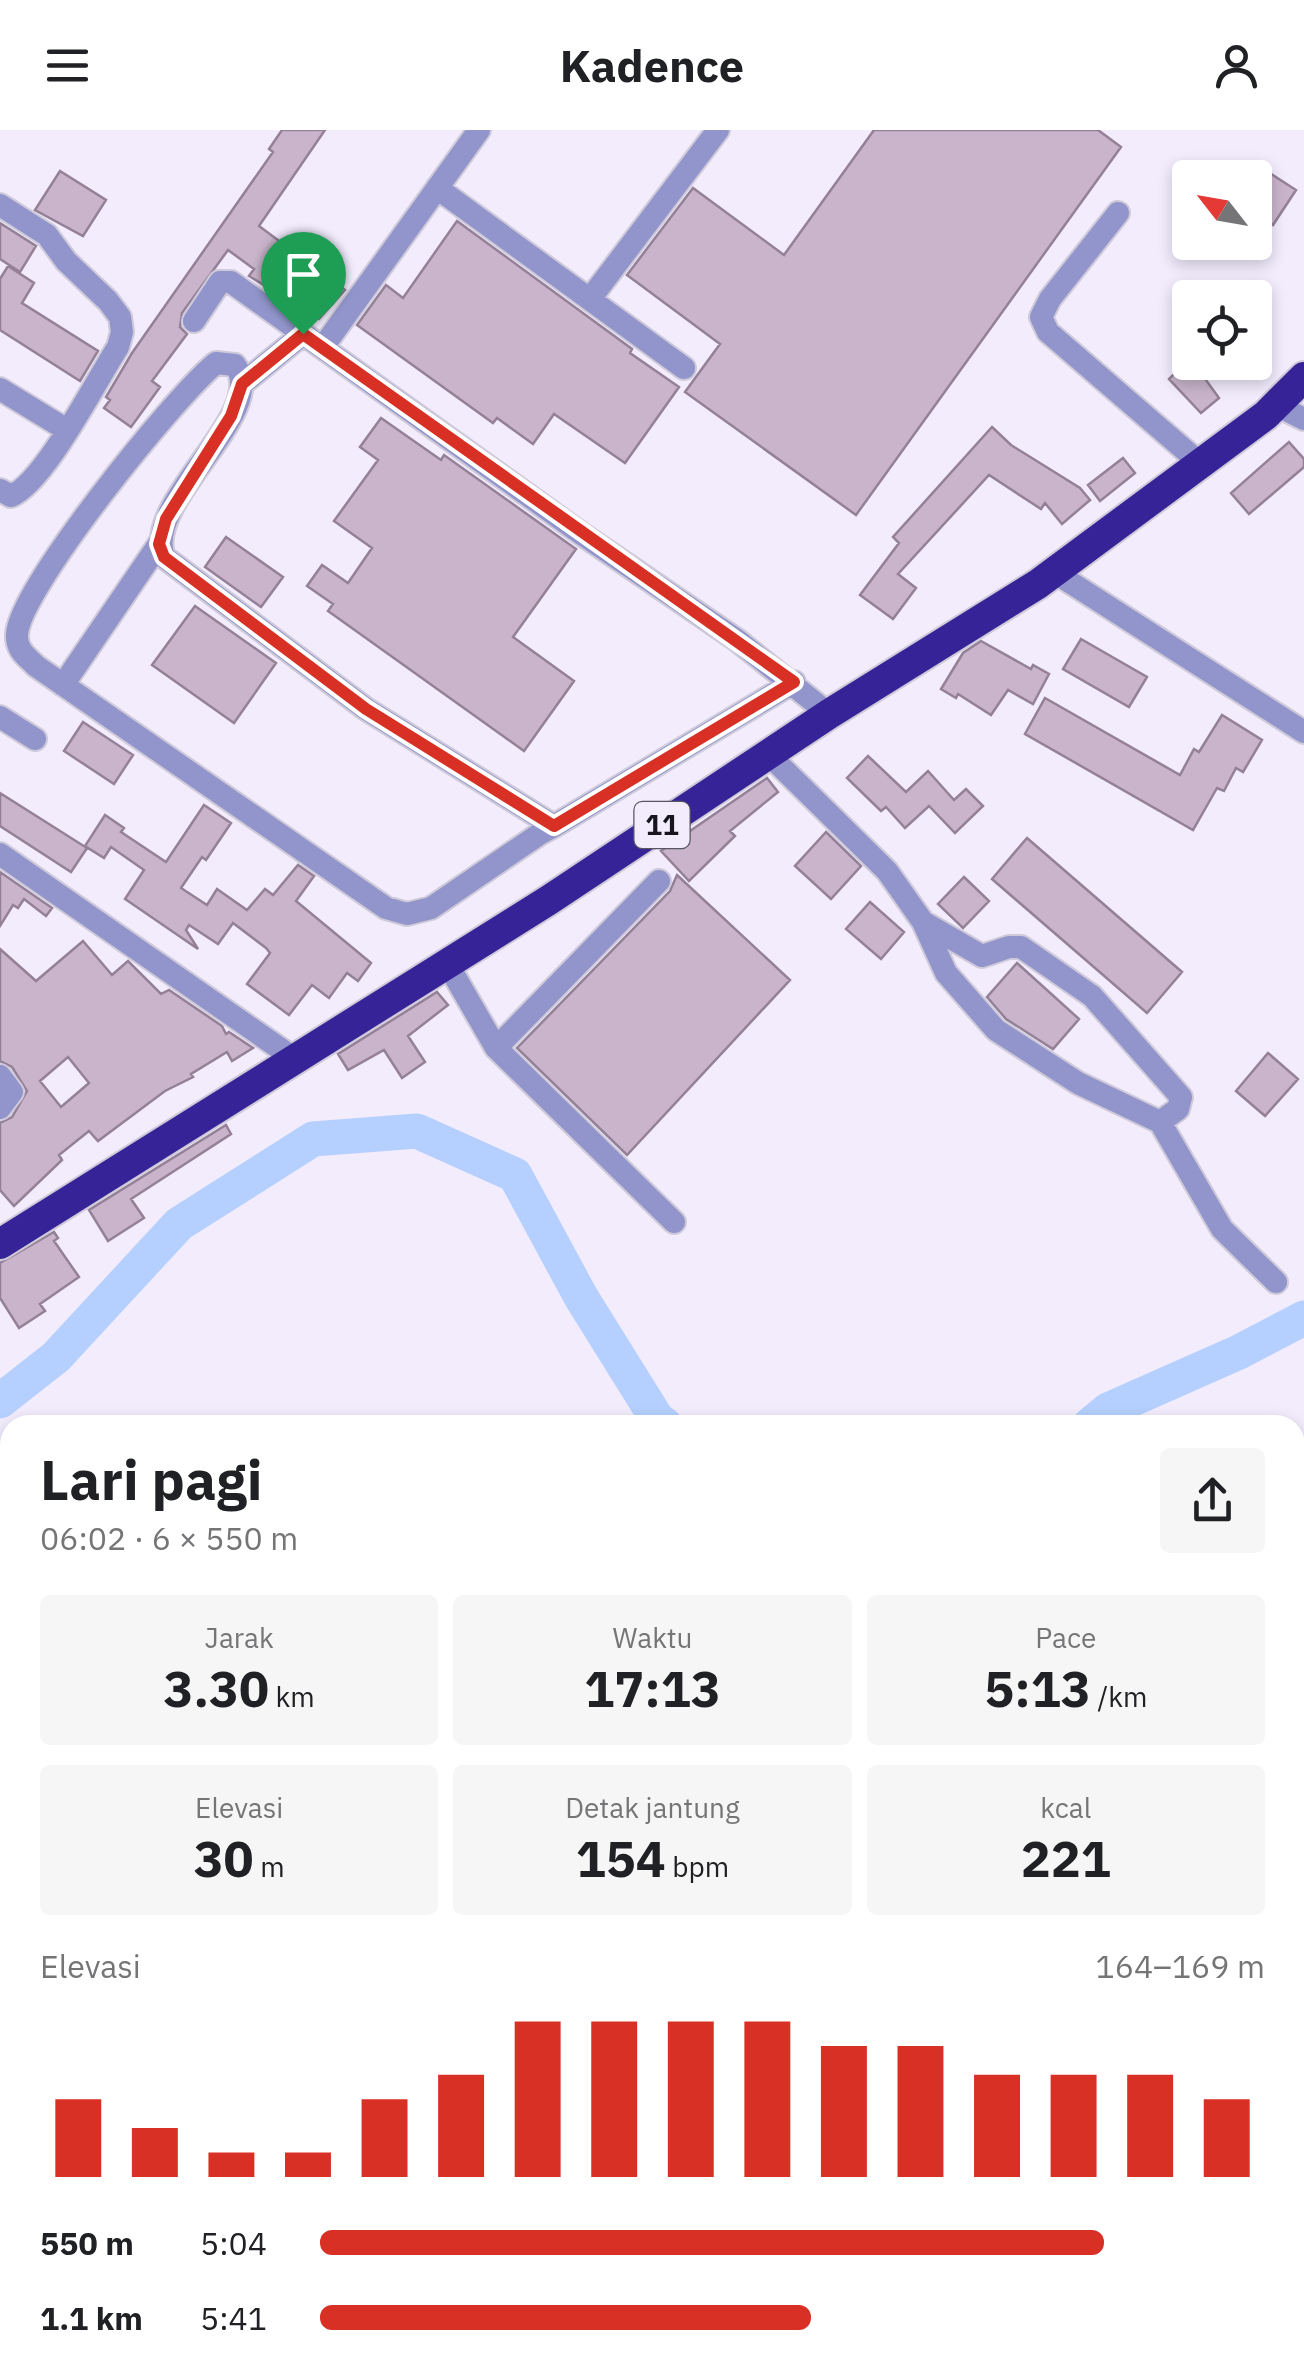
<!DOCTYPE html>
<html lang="id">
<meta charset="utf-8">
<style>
body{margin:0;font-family:"IBM Plex Sans",sans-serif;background:#f6f6f6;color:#202124;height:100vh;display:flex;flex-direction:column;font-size:38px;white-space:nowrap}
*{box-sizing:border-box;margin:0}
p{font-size:32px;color:#757577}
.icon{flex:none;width:55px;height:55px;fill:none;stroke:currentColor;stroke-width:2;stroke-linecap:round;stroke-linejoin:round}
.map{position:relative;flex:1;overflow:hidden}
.panel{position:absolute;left:0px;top:1285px;width:1305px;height:962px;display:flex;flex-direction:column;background:#fff;border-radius:30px 30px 0 0;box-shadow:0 5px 15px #0003}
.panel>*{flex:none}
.needle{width:65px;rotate:301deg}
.fabs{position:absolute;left:1172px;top:30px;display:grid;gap:20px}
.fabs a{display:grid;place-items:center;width:100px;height:100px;border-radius:10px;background:#fff;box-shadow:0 5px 15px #0003;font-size:50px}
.pin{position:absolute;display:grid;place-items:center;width:85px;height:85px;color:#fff;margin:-102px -42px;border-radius:50% 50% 50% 0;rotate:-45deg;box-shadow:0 0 10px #0007}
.pin .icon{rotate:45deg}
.round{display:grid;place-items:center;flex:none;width:105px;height:105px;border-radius:10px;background:#f6f6f6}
.headline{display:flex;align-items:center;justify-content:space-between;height:170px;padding:0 40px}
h1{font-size:55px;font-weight:700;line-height:75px}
.metrics{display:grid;grid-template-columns:repeat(3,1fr);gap:15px;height:170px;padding:10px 40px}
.metrics div{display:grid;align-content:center;border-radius:10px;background:#f6f6f6;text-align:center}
.metrics b{font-size:50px;font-weight:700}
.metrics small{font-size:28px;font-weight:400}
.metrics p{font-size:28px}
.chart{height:280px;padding:20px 40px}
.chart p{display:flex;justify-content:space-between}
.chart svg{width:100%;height:180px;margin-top:10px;stroke:#d93025;stroke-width:6}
ul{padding:0 40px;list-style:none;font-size:32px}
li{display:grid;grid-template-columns:160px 120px 1fr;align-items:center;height:75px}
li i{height:25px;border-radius:12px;background:#d93025}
header{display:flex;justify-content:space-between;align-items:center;height:130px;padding:0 40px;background:#fff;font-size:45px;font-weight:700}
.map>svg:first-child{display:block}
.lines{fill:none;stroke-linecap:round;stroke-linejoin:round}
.river{stroke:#b5d0fe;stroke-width:35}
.building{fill:#c9b4cc;stroke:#948197;stroke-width:2.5;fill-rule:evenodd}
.minor-casing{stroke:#cfcad9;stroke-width:26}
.highway-casing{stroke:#cfcad9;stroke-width:34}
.minor{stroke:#9195cb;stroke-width:22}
.highway{stroke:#362397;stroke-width:30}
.route-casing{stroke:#fff;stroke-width:20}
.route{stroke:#d93025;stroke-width:12}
.labels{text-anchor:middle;stroke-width:8;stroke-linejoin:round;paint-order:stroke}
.shield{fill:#f2ecfd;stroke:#595662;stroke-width:2.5}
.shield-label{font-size:28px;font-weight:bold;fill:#18151f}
</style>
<header><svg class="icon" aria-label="menu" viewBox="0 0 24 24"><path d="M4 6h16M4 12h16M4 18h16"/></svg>Kadence<svg class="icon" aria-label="person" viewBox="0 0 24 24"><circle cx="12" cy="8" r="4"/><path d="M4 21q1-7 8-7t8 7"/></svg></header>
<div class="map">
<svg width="1304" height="2246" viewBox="0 0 1304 2246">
<rect width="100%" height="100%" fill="#f2ecfd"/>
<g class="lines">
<!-- river -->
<path class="river" d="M0,1271l56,-44 123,-133 134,-85 104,-8 98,44 66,122 76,122 8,6
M1090,1295l18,-15 131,-58 65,-34"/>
</g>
<!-- building -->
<path class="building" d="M282,0h43l-66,96 86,64 -26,29 -70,-43 5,-7 -26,-19 -46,63 -2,14 7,7 -35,47 8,6 -29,40 -27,-19 6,-8 -4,-3 26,-44 141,-201 -4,-3z
M874,0h224l23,17 -265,368 -171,-123 35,-48 -93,-69 66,-87 91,67z
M60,41l46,29 -23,36 -48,-26z
M1268,42l28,18 -23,35 -18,-11v-22z
M457,91l175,128 -2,4 49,34 -54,76 -71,-49 -21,30 -36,-26 -4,5 -136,-98 29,-40 17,13z
M0,93l36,23 -16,26 -20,-13z
M8,136l26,17 -12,20 76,48 -18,30 -80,-51v-51z
M1190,228l29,40 -18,15 -32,-34z
M381,288l60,42 3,-5 132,94 -63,88 61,44 -50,70 -196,-140 5,-7 -26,-18 15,-21 26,18 24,-35 -38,-27 44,-61 -18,-13z
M992,297l19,18 69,43 10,12 -28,24 -17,-21 -4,6 -52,-34 -91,99 18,14 -23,31 -33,-24 39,-52 -6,-6z
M1289,312l15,17v8l-55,47 -18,-21z
M1123,328l12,15 -35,28 -12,-16z
M226,407l57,40 -22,30 -56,-40z
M195,476l81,57 -42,60 -82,-58z
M1081,509l66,38 -18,30 -66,-38z
M981,511l50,28 2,-4 16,9 -16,30 -25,-14 -17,25 -33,-21 -2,4 -15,-9 22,-36z
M1045,568l135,77 14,-26 5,3 23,-37 40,25 -19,32 -7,-4 -12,23 -7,-3 -24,42 -168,-96z
M83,592l50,33 -19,29 -50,-33z
M868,626l38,36 22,-21 26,29 12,-11 17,17 -28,27 -26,-27 -24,22 -19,-21 -5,4 -34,-33z
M767,648l11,14 -48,39 5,5 -46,45 -28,-30z
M0,663l87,55 -16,24 -71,-46z
M204,675l27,18 -25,37 -4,-3 -21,31 26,17 10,-16 30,21 18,-21 8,6 25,-30 16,11 -18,25 75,62 -13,18 -11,-8 -18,25 -17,-13 -23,30 -42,-31 23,-31 -4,-5 -33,-25 -15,21 -29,-19 -3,5 12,19 -73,-50 19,-29 -33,-23 -7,11 -19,-12 20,-31 19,13 -3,4 45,30z
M826,702l35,34 -30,33 -36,-33z
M1027,708l155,134 -35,41 -155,-134z
M0,742l52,36 -6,8 -22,-17 -6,9 -5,-3 -13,21z
M677,745l113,105 -163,175 -110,-107 153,-157z
M964,747l25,24 -26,27 -25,-24z
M870,772l34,30 -23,27 -35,-30z
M83,811l29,34 16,-14 33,33 8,-4 53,36 4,8 3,-2 24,16 -21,13 -5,-9 -36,22 2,3 -28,14 -67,50 -9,-10 -30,24 3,5 -48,46 -14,-16v-67l12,-6 15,-26 -15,-24 -12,-6v-112l36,32zM68,927l21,26 -28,24 -21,-26z
M1017,833l62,56 -26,30 -47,-30 -19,-22z
M437,862l11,13 -40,31 17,26 -23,16 -18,-28 -36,20 -10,-16z
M1268,923l30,26 -33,37 -29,-25z
M226,995l5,9 -100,65 13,19 -36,23 -19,-31z
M54,1102l4,6 -4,3 25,36 -39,27 5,7 -26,17 -19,-30v-35z"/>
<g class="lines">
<!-- minor casing -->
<g class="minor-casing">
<path id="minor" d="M437,58l247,180
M0,75l47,30 19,26 42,40 12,16 2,15 -4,15c-22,34 -74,136 -107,149l-11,-6
M1118,83l-68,86 -9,18 7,15 153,132
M590,169l128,-169
M194,191l26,-39h11l352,253 154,105 92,74
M323,217l156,-217
M242,254l61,-50
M0,259l67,41
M1276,275l28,14
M1054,442l250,160
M63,555l96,-141
M0,587l35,22
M768,624l119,117 36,51 23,51 50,57 82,53 82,39 62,107 54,53
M554,696l-188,-117 -202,-152c-22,-56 107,-144 71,-192l-19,-2c-41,33 -196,225 -199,271 -1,16 9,22 19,32l350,242 21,6 24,-6 110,-75 13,-7 240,-144
M0,724l295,205
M923,792l59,34 27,-9h12l71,49 89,101 -3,12 -18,13
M447,833l49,85 178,174
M496,918l163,-167
M0,946l12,16 -12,16
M0,1712l10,-1
M1295,2170l9,5
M974,2246l7,-8"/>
</g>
<!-- highway casing -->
<g class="highway-casing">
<path id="highway" d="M0,1114l549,-344 280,-186 209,-130 228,-169 38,-38"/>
</g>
<!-- minor -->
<use href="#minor" class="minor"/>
<!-- highway -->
<use href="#highway" class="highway"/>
</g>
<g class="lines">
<!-- route casing -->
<g class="route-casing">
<path id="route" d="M303,204l491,348 -240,144 -188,-117 -202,-152 -5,-13 7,-25 65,-103 11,-32z"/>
</g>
<!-- route -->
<use href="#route" class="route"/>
</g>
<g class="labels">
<!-- shield labels -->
<rect class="shield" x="634.5" y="672" width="55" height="46" rx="8"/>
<g class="shield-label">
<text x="662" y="705">11</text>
</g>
</g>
</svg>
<div class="fabs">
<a><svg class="needle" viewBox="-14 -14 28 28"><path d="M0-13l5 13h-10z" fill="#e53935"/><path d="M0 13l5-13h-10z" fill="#757577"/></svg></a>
<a><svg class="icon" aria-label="locate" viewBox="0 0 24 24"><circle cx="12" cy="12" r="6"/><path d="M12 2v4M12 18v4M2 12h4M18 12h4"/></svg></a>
</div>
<div class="pin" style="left:303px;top:204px;background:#1e9e55"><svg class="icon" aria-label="arrive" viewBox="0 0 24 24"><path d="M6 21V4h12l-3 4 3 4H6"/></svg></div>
<section class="panel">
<div class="headline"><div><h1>Lari pagi</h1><p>06:02 · 6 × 550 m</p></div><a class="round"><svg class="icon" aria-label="share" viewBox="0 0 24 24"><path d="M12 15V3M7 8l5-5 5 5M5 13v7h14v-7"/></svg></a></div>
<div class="metrics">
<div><p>Jarak</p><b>3.30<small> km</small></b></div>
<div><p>Waktu</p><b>17:13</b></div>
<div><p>Pace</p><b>5:13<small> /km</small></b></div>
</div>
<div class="metrics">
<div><p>Elevasi</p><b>30<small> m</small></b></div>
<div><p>Detak jantung</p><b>154<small> bpm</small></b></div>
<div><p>kcal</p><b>221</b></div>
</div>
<div class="chart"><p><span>Elevasi</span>164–169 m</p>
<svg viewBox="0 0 160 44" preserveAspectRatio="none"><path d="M5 44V25M15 44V32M25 44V38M35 44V38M45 44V25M55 44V19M65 44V6M75 44V6M85 44V6M95 44V6M105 44V12M115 44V12M125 44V19M135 44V19M145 44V19M155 44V25"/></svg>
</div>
<ul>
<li><b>550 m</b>5:04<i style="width:83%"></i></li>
<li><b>1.1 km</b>5:41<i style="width:52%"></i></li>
</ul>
</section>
</div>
